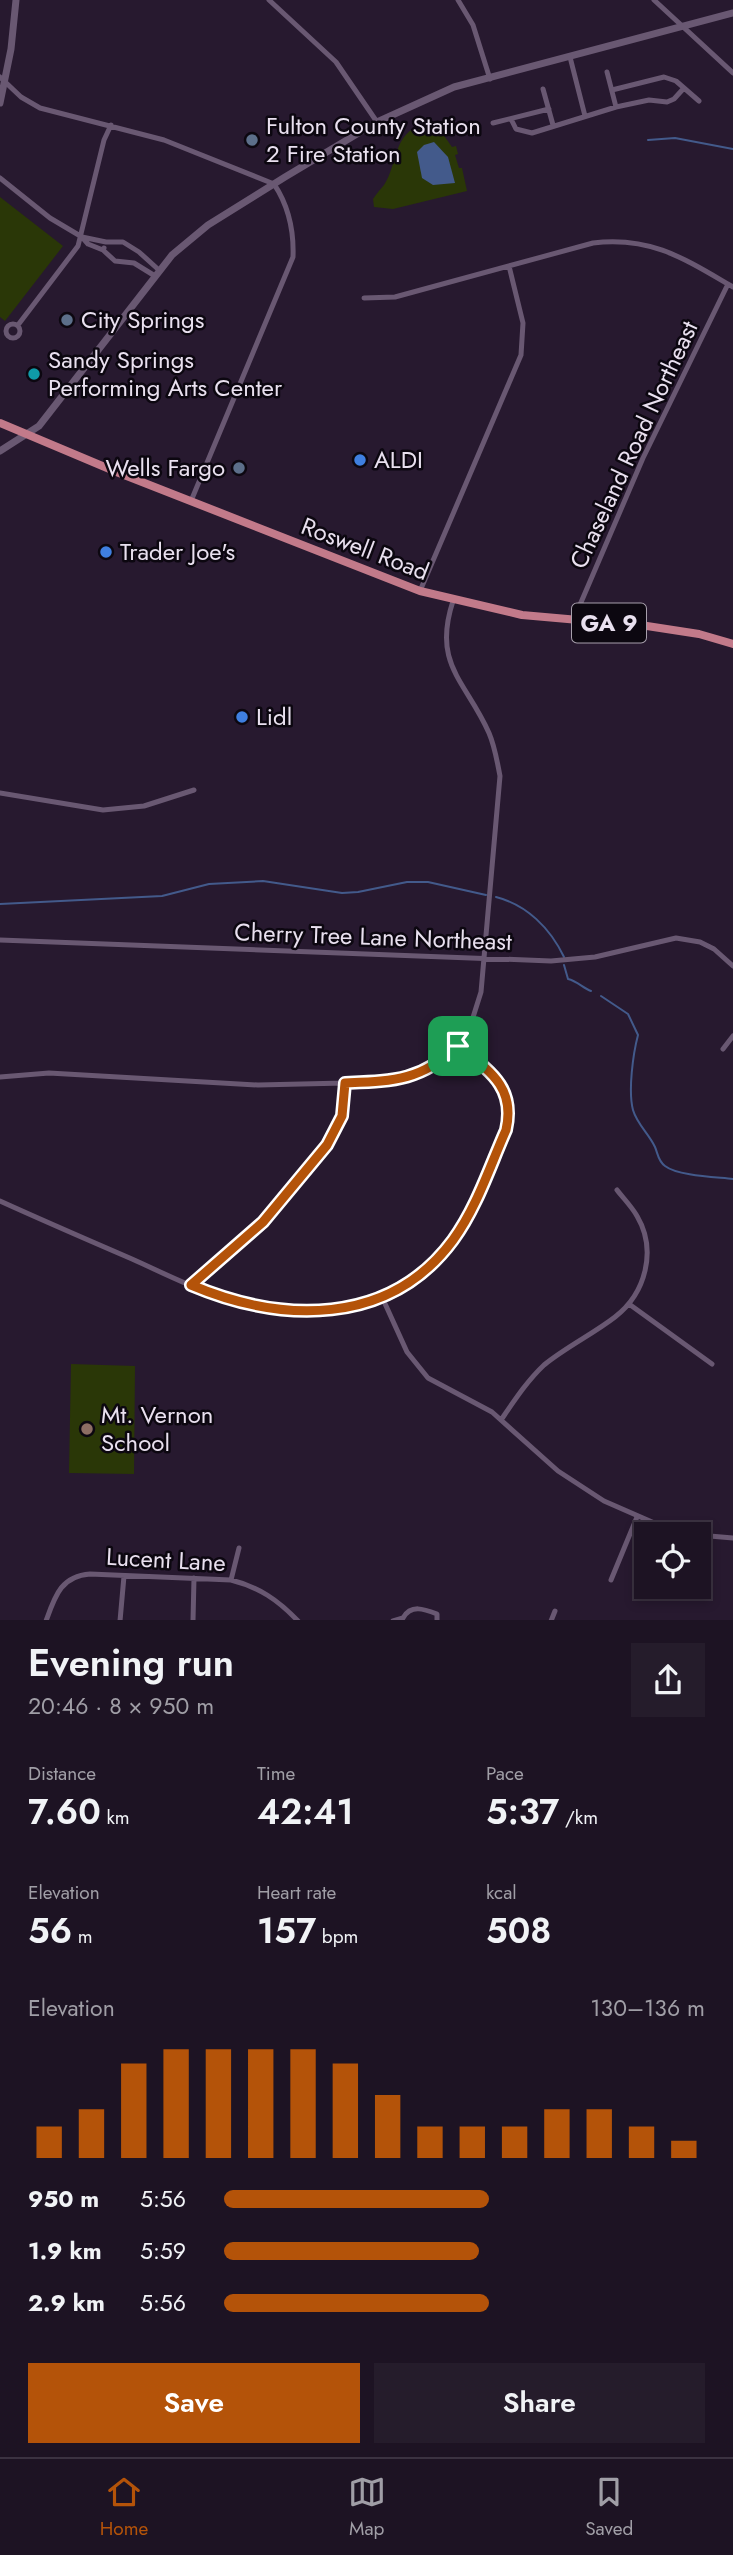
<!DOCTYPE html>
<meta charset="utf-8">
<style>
body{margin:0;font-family:Jost,sans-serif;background:#251c2b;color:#f1f3f6;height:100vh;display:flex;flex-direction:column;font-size:26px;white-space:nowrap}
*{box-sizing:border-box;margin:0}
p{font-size:23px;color:#a09ea6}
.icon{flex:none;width:38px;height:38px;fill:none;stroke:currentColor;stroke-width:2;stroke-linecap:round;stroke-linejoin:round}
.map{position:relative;height:1620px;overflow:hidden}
.drawer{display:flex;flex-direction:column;background:#1d1323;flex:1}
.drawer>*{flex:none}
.buttons{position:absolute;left:634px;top:1522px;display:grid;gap:14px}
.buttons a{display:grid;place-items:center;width:77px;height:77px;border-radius:0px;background:#1d1323;box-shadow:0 4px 10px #0003,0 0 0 2px #3b3241;font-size:35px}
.pin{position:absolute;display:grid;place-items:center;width:60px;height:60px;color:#fff;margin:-30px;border-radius:14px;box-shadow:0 4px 10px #0006}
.round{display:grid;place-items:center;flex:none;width:74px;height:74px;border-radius:0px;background:#251c2b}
.overview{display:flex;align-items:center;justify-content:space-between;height:119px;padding:0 28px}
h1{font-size:38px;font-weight:600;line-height:52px}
.stats{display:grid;grid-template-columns:repeat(3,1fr);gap:10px;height:119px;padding:7px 28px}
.stats div{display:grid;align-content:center}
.stats b{font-size:35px;font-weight:600}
.stats small{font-size:19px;font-weight:400}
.stats p{font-size:19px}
.chart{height:196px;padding:14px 28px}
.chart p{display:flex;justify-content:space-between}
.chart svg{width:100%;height:126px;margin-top:7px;stroke:#b45309;stroke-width:6}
.cta{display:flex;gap:14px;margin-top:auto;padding:14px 28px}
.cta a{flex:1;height:80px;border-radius:0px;background:#b45309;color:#fff;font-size:28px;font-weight:600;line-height:80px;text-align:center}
.cta a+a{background:#251c2b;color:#f1f3f6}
ul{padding:0 28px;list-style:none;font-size:23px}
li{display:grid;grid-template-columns:112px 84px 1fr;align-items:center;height:52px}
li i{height:18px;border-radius:9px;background:#b45309}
.dock{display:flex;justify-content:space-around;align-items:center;height:98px;border-top:2px solid #3b3241;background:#1d1323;font-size:19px;color:#a09ea6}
.dock a{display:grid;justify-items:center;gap:4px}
.dock .current{color:#b45309}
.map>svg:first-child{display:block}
.green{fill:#2a3707}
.water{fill:#435a8b}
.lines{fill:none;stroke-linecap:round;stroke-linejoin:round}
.stream{stroke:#435a8b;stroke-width:2}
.street{stroke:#695872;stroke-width:5}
.secondary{stroke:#695872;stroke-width:7}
.primary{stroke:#c27a8a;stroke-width:8}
.route-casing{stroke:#fff;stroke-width:14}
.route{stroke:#b45309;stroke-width:9}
.service-dot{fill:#5c6f8a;stroke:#0c0710;stroke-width:2.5}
.culture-dot{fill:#0f9aa8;stroke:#0c0710;stroke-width:2.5}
.shop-dot{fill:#3f7fe0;stroke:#0c0710;stroke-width:2.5}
.education-dot{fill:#8d6e63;stroke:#0c0710;stroke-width:2.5}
.labels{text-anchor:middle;stroke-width:5;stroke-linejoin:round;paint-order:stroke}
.shield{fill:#0c0710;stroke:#a79fac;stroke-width:2}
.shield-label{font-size:23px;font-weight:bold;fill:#e9e0ef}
.poi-label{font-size:24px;fill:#e9e0ef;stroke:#0c0710;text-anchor:start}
.street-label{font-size:24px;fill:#e9e0ef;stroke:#0c0710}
</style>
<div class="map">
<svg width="733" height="1621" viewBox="0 0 733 1621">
<rect width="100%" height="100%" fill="#27192f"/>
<!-- green -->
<path class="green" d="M423,125l17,5 12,17 4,-1 2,8 -3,1 4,13h3l5,23 -74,18 -19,-2 -1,-8c3,-5 7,-9 11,-14 14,-21 9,-53 39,-60z
M0,197l63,49 -58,75 -5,-4z
M71,1364l64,2 -1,108 -65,-1z"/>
<!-- water -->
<path class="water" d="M434,142l14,15 7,26 -22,2 -11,-7 -5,-26 7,-7z"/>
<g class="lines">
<!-- stream -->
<path class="stream" d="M648,140l27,-2 58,11
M496,897c31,8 54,31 68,60
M0,904l162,-8 47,-12 54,-3 79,12 16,-1 49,-10h21l58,13
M564,965l4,14c9,2 15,9 23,12
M601,996l27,18 10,21c-5,19 -10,56 -5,75 4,14 16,24 22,37 3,7 3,14 10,19 13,10 51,11 68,13"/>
<!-- street -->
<path class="street" d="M269,0l67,62 41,60
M458,0l15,25 17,54
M654,0l79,73
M570,57l15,59
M607,72l9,35
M0,77l21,20 19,11 124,32 110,44c14,21 20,47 19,73l-102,244
M543,89l10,36
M612,90l52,-13 12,4 23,20
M511,119l5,10 16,4 84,-26 33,-7 18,2 7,-3 10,-11
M493,123l56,-14
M0,178l50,40 32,19 6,7 15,6
M82,237l24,5h17l16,10 21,19
M104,248l-1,2 12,11 19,2 21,13
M364,298l31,-1 198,-54c58,-7 92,16 140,44
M6 331a7 7 0 1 1 14 0a7 7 0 1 1-14 0Z
M18,325l60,-79 26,-106 7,-15
M420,591l101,-236 2,-32 -14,-57
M573,621l70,-163 85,-174
M0,793l103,17 41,-4 50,-16
M0,940l551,21 44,-4 81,-19 24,4 14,7 19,17
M723,1049l10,-13
M0,1077l49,-4 209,12 87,-2 56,-3 34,-15 23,-19 11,-16 12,-38 19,-216c-3,-15 -5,-29 -11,-43 -23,-52 -57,-68 -36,-132
M0,1201c44,20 88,39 132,58 27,12 54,26 83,36 85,30 178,21 237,-54 17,-22 27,-50 38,-75 30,-68 25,-75 -32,-120
M191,1285l72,-63 64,-77 15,-29 3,-33
M382,1297l25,55 21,26 64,34 66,59 46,30 64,28 28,6
M629,1304l83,60
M501,1420c13,-19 26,-39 43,-55 22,-18 49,-31 71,-48 31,-24 42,-67 22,-101 -5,-9 -13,-17 -20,-26
M698,1535l35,3
M231,1580l8,-32
M611,1580l26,-63
M46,1621c9,-25 15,-45 44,-47l141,6c28,7 47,20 67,41
M120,1621l4,-45
M193,1621l1,-43
M393,1621l10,-3c8,-14 21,-9 34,-4v7
M551,1621l4,-10"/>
<!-- secondary -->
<path class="secondary" d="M0,103l11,-54 5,-49
M0,451l39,-25 133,-171 36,-30 77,-48 92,-55 77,-35 279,-74"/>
<!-- primary -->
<path class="primary" d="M0,423l119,50 301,118 102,24 125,11 52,8 34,10"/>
</g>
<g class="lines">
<!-- route casing -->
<g class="route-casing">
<path id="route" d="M458,1046c30,24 58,40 48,84 -16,36 -29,77 -53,110 -64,87 -172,83 -262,45l72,-63 64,-77 15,-29 3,-33c48,-2 76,-2 113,-37z"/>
</g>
<!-- route -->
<use href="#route" class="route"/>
</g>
<!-- markers -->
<g class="service-dot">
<circle cx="252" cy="140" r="7"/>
<circle cx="67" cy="320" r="7"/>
<circle cx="239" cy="468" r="7"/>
</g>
<circle class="culture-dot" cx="34" cy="374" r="7"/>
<g class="shop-dot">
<circle cx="360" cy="460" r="7"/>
<circle cx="106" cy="552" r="7"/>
<circle cx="242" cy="717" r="7"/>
</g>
<circle class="education-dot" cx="87" cy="1429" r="7"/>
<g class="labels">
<!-- shield labels -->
<rect class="shield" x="572" y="603.5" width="74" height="39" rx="5"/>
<g class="shield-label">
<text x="609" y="631">GA 9</text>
</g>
<!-- poi labels -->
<g class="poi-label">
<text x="266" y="134">Fulton County Station<tspan x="266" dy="28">2 Fire Station</tspan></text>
<text x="81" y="328">City Springs</text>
<text x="48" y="368">Sandy Springs<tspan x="48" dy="28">Performing Arts Center</tspan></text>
<text x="374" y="468">ALDI</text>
<text x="225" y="476" text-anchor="end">Wells Fargo</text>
<text x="120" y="560">Trader Joe's</text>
<text x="256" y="725">Lidl</text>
<text x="101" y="1423">Mt. Vernon<tspan x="101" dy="28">School</tspan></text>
</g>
<!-- street labels -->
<g class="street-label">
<text transform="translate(634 445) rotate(-65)" y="8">Chaseland Road Northeast</text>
<text transform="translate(365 549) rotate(21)" y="8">Roswell Road</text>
<text transform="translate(373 937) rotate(2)" y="8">Cherry Tree Lane Northeast</text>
<text transform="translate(166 1560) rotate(3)" y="8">Lucent Lane</text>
</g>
</g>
</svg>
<div class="buttons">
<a><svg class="icon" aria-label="locate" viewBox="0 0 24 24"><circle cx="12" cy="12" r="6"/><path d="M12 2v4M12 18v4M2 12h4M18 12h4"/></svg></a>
</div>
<div class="pin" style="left:458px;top:1046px;background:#1e9e55"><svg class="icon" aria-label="arrive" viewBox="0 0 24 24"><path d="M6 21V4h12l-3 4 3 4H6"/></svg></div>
</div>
<section class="drawer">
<div class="overview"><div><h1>Evening run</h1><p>20:46 · 8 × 950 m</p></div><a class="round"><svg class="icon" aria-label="share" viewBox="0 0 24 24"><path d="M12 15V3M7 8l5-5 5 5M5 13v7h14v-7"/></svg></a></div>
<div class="stats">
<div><p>Distance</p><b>7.60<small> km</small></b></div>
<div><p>Time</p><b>42:41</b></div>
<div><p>Pace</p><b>5:37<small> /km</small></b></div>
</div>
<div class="stats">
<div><p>Elevation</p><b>56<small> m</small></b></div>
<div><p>Heart rate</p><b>157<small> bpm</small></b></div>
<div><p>kcal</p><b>508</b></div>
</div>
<div class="chart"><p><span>Elevation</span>130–136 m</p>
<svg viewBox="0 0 160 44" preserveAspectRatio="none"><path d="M5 44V33M15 44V27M25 44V11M35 44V6M45 44V6M55 44V6M65 44V6M75 44V11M85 44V22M95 44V33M105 44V33M115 44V33M125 44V27M135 44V27M145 44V33M155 44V38"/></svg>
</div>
<ul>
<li><b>950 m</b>5:56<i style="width:55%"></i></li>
<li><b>1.9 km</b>5:59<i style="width:53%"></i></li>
<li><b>2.9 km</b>5:56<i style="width:55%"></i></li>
</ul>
<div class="cta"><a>Save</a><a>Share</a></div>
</section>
<nav class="dock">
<a class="current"><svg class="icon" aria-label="home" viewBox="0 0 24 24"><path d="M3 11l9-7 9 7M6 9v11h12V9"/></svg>Home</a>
<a><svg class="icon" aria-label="map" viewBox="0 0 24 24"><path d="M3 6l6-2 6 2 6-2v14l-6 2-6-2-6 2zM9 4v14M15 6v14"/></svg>Map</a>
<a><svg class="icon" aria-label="saved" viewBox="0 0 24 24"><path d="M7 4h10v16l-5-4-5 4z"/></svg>Saved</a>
</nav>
